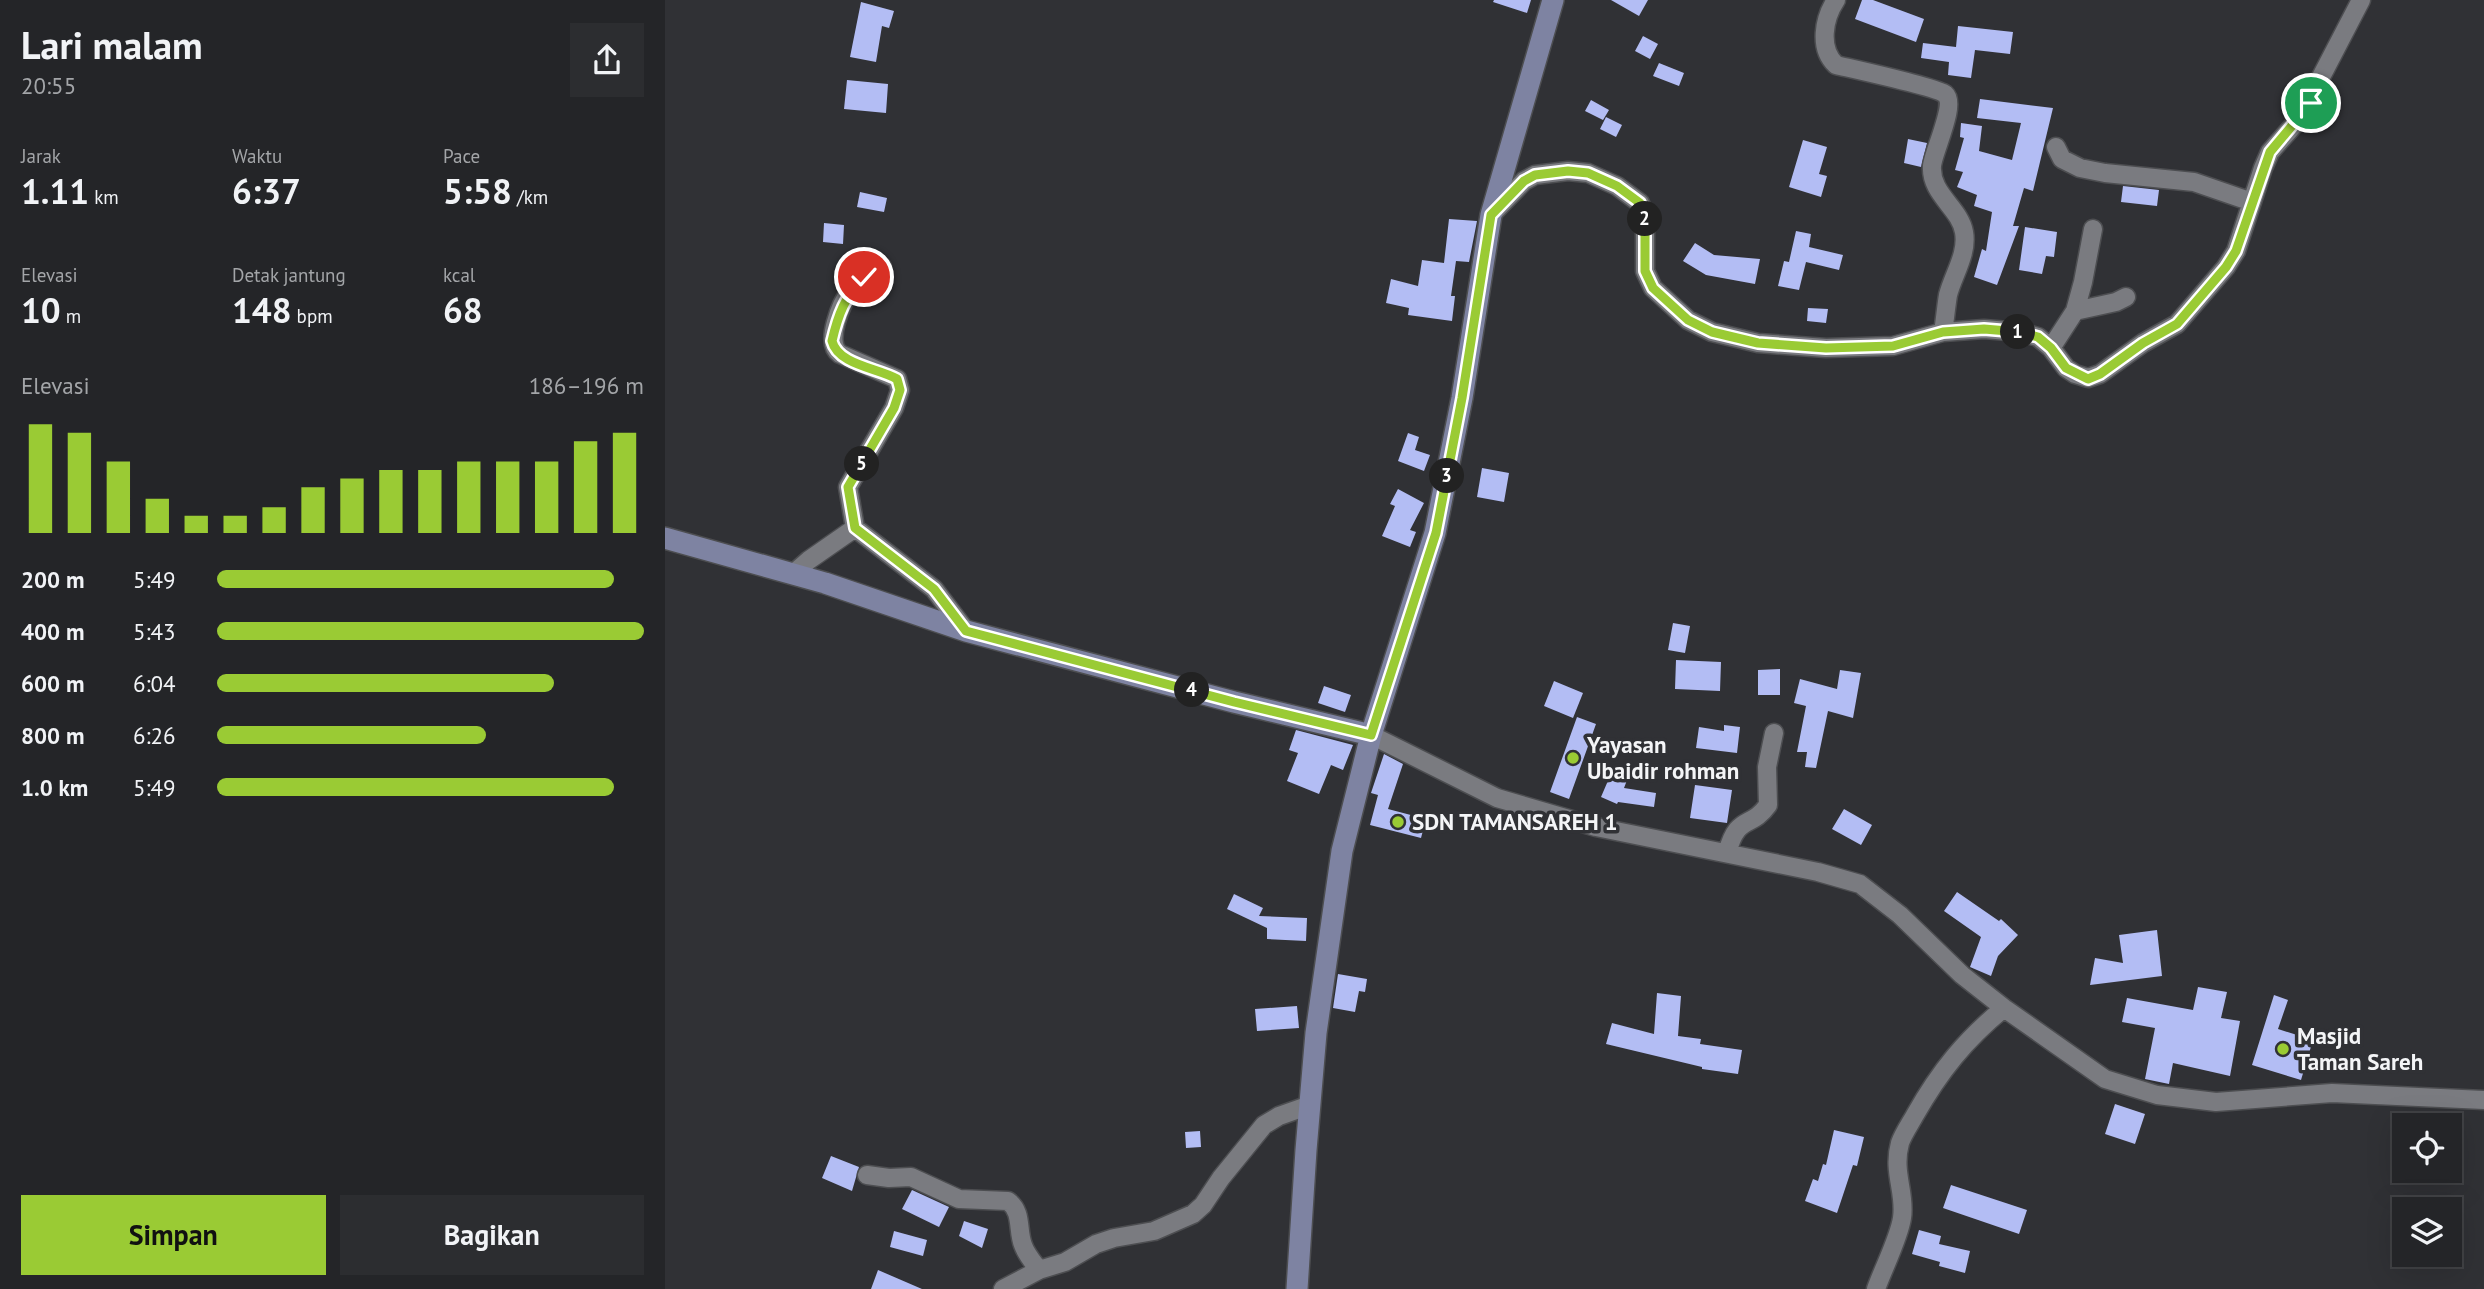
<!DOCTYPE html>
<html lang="id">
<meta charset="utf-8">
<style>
body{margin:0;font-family:"PT Sans",sans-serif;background:#2c2d30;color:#f1f3f6;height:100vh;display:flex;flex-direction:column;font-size:26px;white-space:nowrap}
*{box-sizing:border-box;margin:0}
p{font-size:23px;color:#a3a5a8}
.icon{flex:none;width:38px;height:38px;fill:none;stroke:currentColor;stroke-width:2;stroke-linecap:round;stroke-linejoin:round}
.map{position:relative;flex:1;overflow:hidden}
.side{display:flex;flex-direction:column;background:#242528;width:665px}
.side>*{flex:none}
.buttons{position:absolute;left:1727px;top:1113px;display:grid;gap:14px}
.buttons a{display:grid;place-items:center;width:70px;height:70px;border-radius:0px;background:#242528;box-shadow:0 7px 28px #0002,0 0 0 2px #414245;font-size:35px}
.pin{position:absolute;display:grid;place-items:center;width:60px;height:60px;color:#fff;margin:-30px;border:4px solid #fff;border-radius:50%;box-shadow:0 2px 7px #0007}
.km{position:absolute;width:35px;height:35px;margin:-18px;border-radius:50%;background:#222;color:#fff;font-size:19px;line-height:35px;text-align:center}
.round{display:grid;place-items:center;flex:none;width:74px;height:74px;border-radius:0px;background:#2c2d30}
.summary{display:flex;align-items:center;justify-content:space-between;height:119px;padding:0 21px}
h1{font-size:38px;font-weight:700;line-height:52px}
.metrics{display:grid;grid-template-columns:repeat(3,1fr);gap:10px;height:119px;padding:7px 21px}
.metrics div{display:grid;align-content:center}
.metrics b{font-size:35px;font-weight:700}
.metrics small{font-size:19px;font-weight:400}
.metrics p{font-size:19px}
.chart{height:196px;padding:14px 21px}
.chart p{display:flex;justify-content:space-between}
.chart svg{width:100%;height:126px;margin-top:7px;stroke:#9acb34;stroke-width:6}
.primary-button{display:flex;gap:14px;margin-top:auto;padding:14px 21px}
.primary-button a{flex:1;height:80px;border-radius:0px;background:#9acb34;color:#111;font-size:28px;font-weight:700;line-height:80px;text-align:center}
.primary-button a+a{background:#2c2d30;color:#f1f3f6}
ul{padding:0 21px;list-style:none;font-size:23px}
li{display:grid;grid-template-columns:112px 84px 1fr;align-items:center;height:52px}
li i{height:18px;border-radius:9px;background:#9acb34}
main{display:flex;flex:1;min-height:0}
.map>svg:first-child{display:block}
.building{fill:#b3bdf4}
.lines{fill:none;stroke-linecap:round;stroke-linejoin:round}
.street-casing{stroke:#4d4e51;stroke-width:21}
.secondary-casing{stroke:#4d4e51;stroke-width:24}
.street{stroke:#7a7b80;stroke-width:18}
.secondary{stroke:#7e83a2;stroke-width:21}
.route-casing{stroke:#fff;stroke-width:14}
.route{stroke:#9acb34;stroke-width:9}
.poi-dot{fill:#9acb34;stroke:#303135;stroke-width:2.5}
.labels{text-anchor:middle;stroke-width:7;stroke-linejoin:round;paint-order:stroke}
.poi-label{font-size:23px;font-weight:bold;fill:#f4f5f7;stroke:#303135;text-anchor:start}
</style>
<main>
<section class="side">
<div class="summary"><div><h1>Lari malam</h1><p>20:55</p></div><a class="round"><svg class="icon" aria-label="share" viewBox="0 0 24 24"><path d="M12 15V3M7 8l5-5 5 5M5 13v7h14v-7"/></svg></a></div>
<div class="metrics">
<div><p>Jarak</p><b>1.11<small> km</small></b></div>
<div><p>Waktu</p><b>6:37</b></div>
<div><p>Pace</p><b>5:58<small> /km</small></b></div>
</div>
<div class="metrics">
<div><p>Elevasi</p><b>10<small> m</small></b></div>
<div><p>Detak jantung</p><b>148<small> bpm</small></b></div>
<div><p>kcal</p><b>68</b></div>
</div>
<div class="chart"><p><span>Elevasi</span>186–196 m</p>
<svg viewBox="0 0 160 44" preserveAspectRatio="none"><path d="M5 44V6M15 44V9M25 44V19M35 44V32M45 44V38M55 44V38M65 44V35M75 44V28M85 44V25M95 44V22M105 44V22M115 44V19M125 44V19M135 44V19M145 44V12M155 44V9"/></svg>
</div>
<ul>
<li><b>200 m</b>5:49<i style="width:93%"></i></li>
<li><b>400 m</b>5:43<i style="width:100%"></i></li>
<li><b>600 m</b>6:04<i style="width:79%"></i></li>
<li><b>800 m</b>6:26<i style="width:63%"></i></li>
<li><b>1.0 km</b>5:49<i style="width:93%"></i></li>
</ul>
<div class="primary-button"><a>Simpan</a><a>Bagikan</a></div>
</section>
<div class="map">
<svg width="1819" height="1289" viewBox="0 0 1819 1289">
<rect width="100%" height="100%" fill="#303135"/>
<!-- building -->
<path class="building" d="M829,0h37l-4,13 -34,-11z
M946,0h37l-9,16z
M1197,0h11l51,19 -8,23 -61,-23z
M196,2l33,9 -5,17 -7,-2 -6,36 -26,-5z
M1293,26l55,6 -3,22 -35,-4 -4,28 -23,-3 1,-13 -28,-4 2,-15 33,4z
M978,36l15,8 -8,15 -15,-8z
M994,63l25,10 -5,13 -26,-10z
M182,80l41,4 -2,29 -42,-4z
M1315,99l73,9 -20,83 -9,-3 -11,38h6l-22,59 -23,-8 8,-28 4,2 6,-39 -18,-6 3,-11 -20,-8 6,-15 -8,-2 9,-32 -4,-1 1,-14 21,3 -3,25 33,9 9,-37 -44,-5z
M926,100l18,10 -6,10 -18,-9z
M941,117l16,8 -6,12 -16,-8z
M1243,139l19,4 -6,24 -17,-4z
M1138,140l24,7 -8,27 8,2 -6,21 -32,-10z
M1458,186l36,4 -2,16 -36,-4z
M195,192l27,6 -3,14 -27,-5z
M784,219l28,2 -8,41 -13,-1 -5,35h4l-3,25 -44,-6 1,-7 -23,-5 5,-24 27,7 4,-26 22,3z
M159,223l20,2 -1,19 -20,-2z
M1360,227l32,5 -3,25 -8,-1 -4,18 -23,-4z
M1131,231l15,3 -2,13 34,8 -4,15 -33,-8 -7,28 -21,-4 6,-25 5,1z
M1030,243l19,12 46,4 -5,25 -49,-9 -23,-14z
M1143,308l20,1 -2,14 -19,-2z
M743,433l11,4 -4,13 15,5 -6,16 -26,-10z
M817,468l27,5 -5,29 -27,-5z
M733,489l26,14 -14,27 6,2 -6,15 -28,-11 13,-30 -5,-2z
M1008,623l17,3 -5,27 -17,-3z
M1011,660l45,2 -1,29 -45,-2z
M1115,669v26h-22v-25z
M1175,670l21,3 -8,45 -25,-7 -12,57 -11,-1 2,-15h-10l9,-46 -12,-3 6,-24 37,10z
M889,681l29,12 -10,25 -29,-12z
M659,686l27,9 -6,17 -27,-9z
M912,717l19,7 -27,75 -19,-7z
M1059,725l16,2 -3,26 -41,-5 3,-21 25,4z
M631,730l57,15 -10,25 -12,-5 -12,29 -32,-13 11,-28 -9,-3z
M719,754l19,10 -15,45 38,10 -5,19 -51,-13 8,-30 -7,-2z
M948,769l16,6 -5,13 32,5 -2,14 -36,-5 -1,2 -16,-7z
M1030,785l37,5 -5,33 -37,-5z
M1179,809l28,16 -11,20 -29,-16z
M1292,892l42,29 2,-2 17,16 -20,21 -7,20 -21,-9 11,-30 -37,-26z
M569,894l29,14 -4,8 48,2 -1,23 -39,-2v-11l-40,-19z
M1492,930l5,46 -72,9 5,-27 28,5 -4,-28z
M673,974l29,5 -2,13 -6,-1 -4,21 -22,-4z
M1533,987l29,5 -6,26 19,3 -10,55 -57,-13 -4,21 -24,-5 10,-51 -33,-6 5,-24 66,12z
M992,993l24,3 -3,40 23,3 -1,5 42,6 -4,24 -36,-5v-2l-96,-23 6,-21 42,11z
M1609,995l14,5 -10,29 35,11 -12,40 -49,-15z
M632,1006l2,22 -42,3 -2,-22z
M1450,1104l30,10 -10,30 -30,-10z
M1169,1130l30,7 -7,29 -4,-1 -16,48 -32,-12 8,-22 5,2 5,-17 3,1z
M535,1131l1,16 -15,1 -1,-16z
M166,1156l28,11 -7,24 -30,-13z
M1286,1185l76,25 -8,24 -76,-26z
M247,1190l37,17 -10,20 -37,-18z
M299,1221l24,8 -6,19 -23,-12z
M1254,1230l22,6 -2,8 31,7 -5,22 -26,-7 1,-4 -28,-8z
M229,1231l33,9 -4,16 -33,-9z
M213,1270l44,19h-51z"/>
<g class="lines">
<!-- street casing -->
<g class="street-casing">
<path id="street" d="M1171,0c-12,18 -18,48 0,65 17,4 100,22 109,29 12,10 -12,58 -13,72 -2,28 28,42 32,66 4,22 -11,43 -16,63 -2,12 -3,25 -5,37
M1391,147l6,12 18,9 25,5 89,9 58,20
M826,215l33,-34 11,-6 33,-4 20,2 29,13 23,17 5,15v53l8,17 35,32 24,12 46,11 68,5 67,-2 50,-14 41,-3 36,3 18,5 13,11 15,20 9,6 13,4 12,-4 43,-31 34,-19 49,-57 10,-16 27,-83 7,-16 31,-35 9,-15 11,-25 40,-77
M1410,311l41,-9 10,-5
M1386,348l24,-37 8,-29 10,-53
M190,528l79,61 32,42
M128,574l16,-14 46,-32 -7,-41 46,-79 6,-18 -3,-11 -57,-25c-16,-11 1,-51 11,-64 9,-11 20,-17 31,-23
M706,735l126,63 99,29 222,45 42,12 40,31 62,60 42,33 101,71 52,16 59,7 116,-9 152,7
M1062,853c11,-40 23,-23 41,-48l-1,-38 7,-34
M202,1175l22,3 22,-1 48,22 49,2c15,11 9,29 15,44 3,9 10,17 16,25
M338,1289l36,-19 26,-8 31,-18 18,-6 40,-7 39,-17 10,-9 18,-27 43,-53 15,-9 31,-11
M1211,1289c7,-20 23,-51 26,-71 4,-25 -10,-46 -2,-75 3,-9 10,-19 15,-28 25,-44 50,-75 89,-107"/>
</g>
<!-- secondary casing -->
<g class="secondary-casing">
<path id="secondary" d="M0,538l160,45 141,48 268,71 137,33
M632,1289l9,-139 10,-117 26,-182 29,-116 64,-202 27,-135 29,-183 62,-215"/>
</g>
<!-- street -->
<use href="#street" class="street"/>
<!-- secondary -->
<use href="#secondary" class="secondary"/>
</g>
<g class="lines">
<!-- route casing -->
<g class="route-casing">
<path id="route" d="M199,277c-19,19 -26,38 -32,64 6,24 46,27 65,38l3,11 -6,18 -46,79 7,41 79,61 32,42 268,71 137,33 65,-202 26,-135 29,-183 33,-34 11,-6 33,-4 20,2 29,13 23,17 5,15v53l8,17 35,32 24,12 46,11 68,5 67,-2 50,-14 41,-3 36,3 18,5 13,11 15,20 22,11 12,-5 43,-31 34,-19 49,-57 10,-16 34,-99 41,-49"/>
</g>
<!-- route -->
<use href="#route" class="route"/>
</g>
<!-- markers -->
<g class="poi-dot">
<circle cx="908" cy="758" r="7"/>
<circle cx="733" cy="822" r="7"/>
<circle cx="1618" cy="1049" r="7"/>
</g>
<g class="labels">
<!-- poi labels -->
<g class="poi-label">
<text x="922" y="753">Yayasan<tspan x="922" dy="26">Ubaidir rohman</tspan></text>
<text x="747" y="830">SDN TAMANSAREH 1</text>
<text x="1632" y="1044">Masjid<tspan x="1632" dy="26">Taman Sareh</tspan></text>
</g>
</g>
</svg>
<div class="buttons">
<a><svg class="icon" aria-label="locate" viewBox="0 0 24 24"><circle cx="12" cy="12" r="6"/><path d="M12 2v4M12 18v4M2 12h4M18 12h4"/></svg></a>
<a><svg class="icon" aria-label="layers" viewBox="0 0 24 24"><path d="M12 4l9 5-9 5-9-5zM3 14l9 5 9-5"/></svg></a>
</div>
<div class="pin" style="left:1646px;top:103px;background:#1e9e55"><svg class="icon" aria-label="arrive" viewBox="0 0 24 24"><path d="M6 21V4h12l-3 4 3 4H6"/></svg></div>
<div class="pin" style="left:199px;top:277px;background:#d93025"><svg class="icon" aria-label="check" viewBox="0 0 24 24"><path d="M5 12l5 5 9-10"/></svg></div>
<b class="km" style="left:1353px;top:332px">1</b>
<b class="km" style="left:980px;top:219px">2</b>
<b class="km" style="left:782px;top:476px">3</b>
<b class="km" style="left:527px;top:690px">4</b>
<b class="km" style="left:197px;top:464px">5</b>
</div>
</main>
